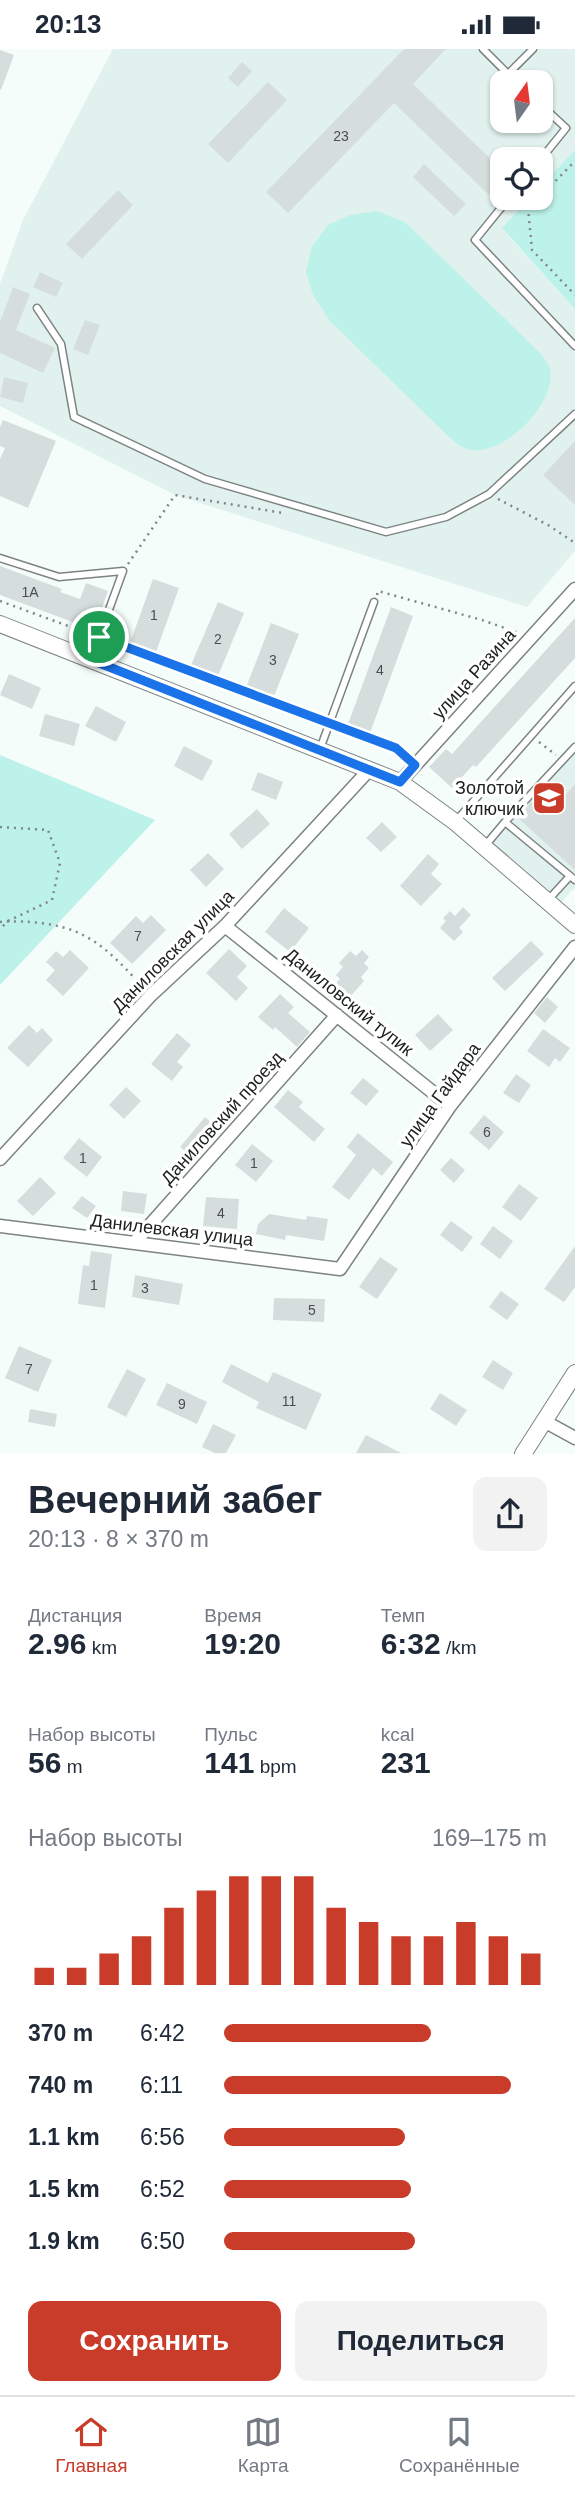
<!DOCTYPE html>
<html lang="ru">
<meta charset="utf-8">
<style>
body{margin:0;font-family:Arial,sans-serif;background:#f2f2f3;color:#1f2937;height:100vh;display:flex;flex-direction:column;font-size:26px;white-space:nowrap}
*{box-sizing:border-box;margin:0}
p{font-size:23px;color:#747a83}
.icon{flex:none;width:38px;height:38px;fill:none;stroke:currentColor;stroke-width:2;stroke-linecap:round;stroke-linejoin:round}
.map{position:relative;height:1405px;overflow:hidden}
.panel{display:flex;flex-direction:column;background:#fff;flex:1}
.panel>*{flex:none}
.needle{width:46px;rotate:14deg}
.buttons{position:absolute;left:490px;top:21px;display:grid;gap:14px}
.buttons a{display:grid;place-items:center;width:63px;height:63px;border-radius:14px;background:#fff;box-shadow:0 2px 5px #0004;font-size:35px}
.pin{position:absolute;display:grid;place-items:center;width:60px;height:60px;color:#fff;margin:-30px;border:4px solid #fff;border-radius:50%;box-shadow:0 2px 7px #0007}
.round{display:grid;place-items:center;flex:none;width:74px;height:74px;border-radius:14px;background:#f2f2f3}
.overview{display:flex;align-items:center;justify-content:space-between;height:119px;padding:0 28px}
h1{font-size:38px;font-weight:700;line-height:52px}
.stats{display:grid;grid-template-columns:repeat(3,1fr);gap:10px;height:119px;padding:7px 28px}
.stats div{display:grid;align-content:center}
.stats b{font-size:30px;font-weight:700}
.stats small{font-size:19px;font-weight:400}
.stats p{font-size:19px}
.chart{height:196px;padding:14px 28px}
.chart p{display:flex;justify-content:space-between}
.chart svg{width:100%;height:126px;margin-top:7px;stroke:#c83c29;stroke-width:6}
.button{display:flex;gap:14px;margin-top:auto;padding:14px 28px}
.button a{flex:1;height:80px;border-radius:14px;background:#c83c29;color:#fff;font-size:28px;font-weight:700;line-height:80px;text-align:center}
.button a+a{background:#f2f2f3;color:#1f2937}
ul{padding:0 28px;list-style:none;font-size:23px}
li{display:grid;grid-template-columns:112px 84px 1fr;align-items:center;height:52px}
li i{height:18px;border-radius:9px;background:#c83c29}
.status{display:flex;justify-content:space-between;align-items:center;height:49px;padding:0 35px;background:#fff;direction:ltr}
.status svg{height:19px;fill:currentColor}
.tab-bar{display:flex;justify-content:space-around;align-items:center;height:98px;border-top:2px solid #e0e1e3;background:#fff;font-size:19px;color:#747a83}
.tab-bar a{display:grid;justify-items:center;gap:4px}
.tab-bar .on{color:#c83c29}
.map>svg:first-child{display:block}
.built{fill:#e0f1ee;fill-rule:evenodd}
.green{fill:#bcf2e9}
.building{fill:#d6dedd}
.lines{fill:none;stroke-linecap:round;stroke-linejoin:round}
.service-casing{stroke:#7c8382;stroke-width:9}
.minor-casing{stroke:#7c8382;stroke-width:15}
.tertiary-casing{stroke:#7c8382;stroke-width:18}
.path{stroke:#818686;stroke-width:2.5;stroke-dasharray:2 5;stroke-linecap:butt}
.service{stroke:#fff;stroke-width:6}
.minor{stroke:#fff;stroke-width:12}
.tertiary{stroke:#fff;stroke-width:16}
.route-casing{stroke:#fff;stroke-width:14}
.route{stroke:#1a73e8;stroke-width:9}
.labels{text-anchor:middle;stroke-width:7;stroke-linejoin:round;paint-order:stroke}
.number-label{font-size:14px;fill:#4a4f4e}
.street-label{font-size:18px;fill:#1c1f1f;stroke:#fff}
.poi-label{font-size:18px;fill:#1c1f1f;stroke:#fff;text-anchor:end}
</style>
<div class="status"><b>20:13</b><svg viewBox="0 0 49 12"><path d="M0 12V9h3v3zM5 12V6h3v6zM10 12V3h3v9zM15 12V0h3v12zM26 1h20v11H26zM47 4h2v5h-2z"/></svg></div>
<div class="map">
<svg width="575" height="1405" viewBox="0 0 575 1405">
<rect width="100%" height="100%" fill="#f5fdfb"/>
<!-- built -->
<path class="built" d="M113,0h462v101l-34,36v-27h-39v39h28l-28,31 73,80v242l-48,56 -352,-112 -175,-89v-122l23,-64zM502,33h39v39h-39z
M575,691v150l-2,-1 -12,14 -74,-64z"/>
<!-- green -->
<path class="green" d="M575,101v159l-73,-81 28,-30h11v-12z
M377,162l29,12 132,128c4,5 10,11 12,18 7,34 -45,86 -79,81 -10,-1 -20,-12 -27,-18l-114,-111 -17,-26 -7,-23 6,-25 16,-22 22,-10z
M0,706l155,65 -155,165z"/>
<!-- building -->
<path class="building" d="M404,0h42l-33,35 89,86v12l-13,13 -95,-92 -106,110 -22,-21z
M0,1l14,5 -13,35 -1,-1z
M242,13l10,9 -14,16 -10,-9z
M268,33l19,18 -59,63 -20,-19z
M424,115l42,40 -12,12 -41,-39z
M118,141l15,15 -51,54 -16,-15z
M40,223l23,11 -7,14 -23,-10z
M13,238l17,7 -14,36 39,18 -12,25 -43,-20v-31z
M85,271l15,5 -12,30 -15,-6z
M4,328l24,6 -5,20 -23,-6z
M3,371l53,21 -28,67 -28,-12v-37l5,-11 -5,-2v-19z
M575,392v64l-32,-30z
M0,517l62,23 -2,3 20,7 6,-16 22,8 -14,39 -94,-35z
M153,530l26,9 -23,64 -26,-9z
M218,553l26,11 -26,63 -27,-11z
M391,558l22,9 -43,117 -22,-9z
M575,569v40l-99,109 -3,-2 -21,23 -23,-21 17,-18 6,5z
M271,574l28,11 -25,62 -27,-11z
M9,625l32,14 -9,21 -32,-14z
M96,657l30,16 -10,20 -31,-16z
M45,665l35,10 -6,22 -35,-10z
M184,697l29,15 -11,20 -28,-15z
M258,723l25,10 -7,18 -25,-10z
M550,733l15,13 10,-11v86l-58,-53z
M257,760l13,15 -28,25 -13,-15z
M382,773l15,15 -16,15 -15,-14z
M208,804l16,16 -18,18 -16,-17z
M428,805l11,10 -8,10 11,10 -21,22 -21,-20z
M463,858l8,8 -12,13 4,4 -9,9 -14,-13 6,-7 -3,-3 7,-7 5,5z
M284,859l25,20 -19,24 -25,-20z
M151,866l15,15 -34,34 -22,-21 26,-27 7,7z
M531,892l13,13 -39,37 -13,-13z
M229,900l18,17 -10,11 11,11 -12,13 -30,-28z
M70,901l19,18 -26,28 -17,-16 9,-10 -9,-8 10,-11 7,6z
M362,901l7,7 -5,6 5,5 -8,9 3,4 -15,17 -15,-13 6,-6 -4,-4 7,-8 -4,-4 11,-12 6,5z
M280,945l14,13 -6,6 22,19 -13,15 -22,-20 -2,3 -15,-13z
M547,948l11,10 -13,16 -11,-10z
M438,965l15,16 -23,21 -15,-16z
M29,976l8,8 5,-5 11,12 -25,27 -21,-19z
M543,980l27,19 -10,14 -5,-4 -6,9 -22,-16z
M177,984l14,12 -14,17 6,5 -11,14 -21,-17z
M516,1025l15,11 -12,18 -16,-10z
M363,1029l16,13 -13,15 -16,-13z
M126,1038l15,14 -17,18 -15,-14z
M288,1041l15,12 -4,5 26,22 -11,13 -40,-35z
M484,1066l20,17 -15,18 -20,-17z
M205,1068l15,13 -24,30 -16,-13z
M358,1084l35,29 -11,14 -9,-8 -24,32 -17,-13 24,-32 -9,-8z
M79,1089l23,19 -15,20 -24,-19z
M252,1095l21,17 -17,21 -21,-17z
M451,1109l14,12 -11,13 -14,-13z
M40,1128l16,16 -23,23 -16,-15z
M519,1135l19,14 -17,23 -19,-14z
M123,1142l24,3 -3,20 -23,-3z
M82,1147l14,10 -9,12 -15,-10z
M206,1148l33,2 -2,30 -34,-3z
M269,1165l37,6 1,-4 21,3 -4,22 -38,-6 -1,5 -29,-6 2,-10z
M451,1172l22,16 -11,15 -22,-17z
M493,1177l20,15 -13,18 -20,-15z
M575,1197v41l-11,15 -20,-13z
M91,1202l21,3 -7,54 -27,-4 5,-39 6,1z
M380,1208l18,12 -21,30 -18,-12z
M135,1226l48,9 -4,21 -47,-8z
M501,1242l18,13 -12,16 -18,-13z
M274,1249l51,1 -1,23 -51,-2z
M19,1297l33,14 -14,32 -33,-14z
M493,1311l20,13 -10,17 -21,-13z
M231,1315l37,19 5,-11 49,22 -16,36 -50,-22 3,-6 -37,-20z
M127,1320l19,10 -20,38 -19,-10z
M167,1334l40,19 -10,22 -41,-19z
M440,1344l27,17 -11,16 -26,-17z
M30,1360l27,5 -2,13 -27,-5z
M213,1375l23,11 -10,18h-11l-13,-6z
M366,1386l35,18h-45z"/>
<g class="lines">
<!-- service casing -->
<g class="service-casing">
<path id="service" d="M483,0l25,25 25,-25
M508,25l9,8
M541,110l25,-31 -25,-23
M509,149l-34,42 100,106
M37,259l24,36 13,73 131,62 181,53 60,-15 43,-23 86,-80
M0,509l59,19 64,-6 -20,55
M575,698l-70,75 70,58
M320,700l54,-147
M456,772l119,-135
M484,798l21,-25
M549,850l21,-23"/>
</g>
<!-- minor casing -->
<g class="minor-casing">
<path id="minor" d="M400,733l175,-193
M225,877l225,180
M0,1110l151,-164 74,-69 145,-157
M0,1177l340,43 110,-163 125,-159
M134,1194l203,-228
M544,1372l31,17"/>
</g>
<!-- tertiary casing -->
<g class="tertiary-casing">
<path id="tertiary" d="M0,575l400,158 55,40 120,103
M523,1405l52,-81"/>
</g>
<!-- path -->
<path class="path" d="M541,147l34,-35
M539,149l-11,10 4,42 43,45
M498,450l50,26 27,18
M128,515l47,-69 108,18
M377,546l1,-4 104,29 37,13
M0,552l322,118
M338,677l58,22 11,10
M539,693l17,13
M0,778l48,3 12,33 -8,37 -44,21 -8,8
M0,873c24,-2 59,1 81,12 24,11 44,34 62,53"/>
<!-- service -->
<use href="#service" class="service"/>
<!-- minor -->
<use href="#minor" class="minor"/>
<!-- tertiary -->
<use href="#tertiary" class="tertiary"/>
</g>
<g class="lines">
<!-- route casing -->
<g class="route-casing">
<path id="route" d="M99,588l297,111 19,17 -15,17 -311,-123z"/>
</g>
<!-- route -->
<use href="#route" class="route"/>
</g>
<!-- icons -->
<defs>
<g id="school-square" transform="scale(1.75)"><rect x="-9" y="-9" width="18" height="18" rx="4" fill="#c83c29" stroke="#fff"/><path d="M0-5L7-2L0 1L-7-2ZM-4 1L0 2.5L4 1V4Q0 6-4 4Z" fill="#fff"/></g>
</defs>
<g fill-rule="evenodd">
<use href="#school-square" x="549" y="749"/>
</g>
<g class="labels">
<!-- number labels -->
<g class="number-label">
<text x="341" y="92">23</text>
<text x="30" y="548">1А</text>
<text x="154" y="571">1</text>
<text x="218" y="595">2</text>
<text x="273" y="616">3</text>
<text x="380" y="626">4</text>
<text x="138" y="892">7</text>
<text x="487" y="1088">6</text>
<text x="83" y="1114">1</text>
<text x="254" y="1119">1</text>
<text x="221" y="1169">4</text>
<text x="94" y="1241">1</text>
<text x="145" y="1244">3</text>
<text x="312" y="1266">5</text>
<text x="29" y="1325">7</text>
<text x="289" y="1357">11</text>
<text x="182" y="1360">9</text>
</g>
<!-- street labels -->
<g class="street-label">
<text transform="translate(474 625) rotate(-48)" y="6">улица Разина</text>
<text transform="translate(173 902) rotate(-45)" y="6">Даниловская улица</text>
<text transform="translate(349 953) rotate(39)" y="6">Даниловский тупик</text>
<text transform="translate(440 1046) rotate(-54)" y="6">улица Гайдара</text>
<text transform="translate(222 1069) rotate(-48)" y="6">Даниловский проезд</text>
<text transform="translate(172 1181) rotate(7)" y="6">Данилевская улица</text>
</g>
<!-- poi labels -->
<g class="poi-label">
<text x="524" y="745">Золотой<tspan x="524" dy="21">ключик</tspan></text>
</g>
</g>
</svg>
<div class="buttons">
<a><svg class="needle" viewBox="-14 -14 28 28"><path d="M0-13l5 13h-10z" fill="#e53935"/><path d="M0 13l5-13h-10z" fill="#747a83"/></svg></a>
<a><svg class="icon" aria-label="locate" viewBox="0 0 24 24"><circle cx="12" cy="12" r="6"/><path d="M12 2v4M12 18v4M2 12h4M18 12h4"/></svg></a>
</div>
<div class="pin" style="left:99px;top:588px;background:#1e9e55"><svg class="icon" aria-label="arrive" viewBox="0 0 24 24"><path d="M6 21V4h12l-3 4 3 4H6"/></svg></div>
</div>
<section class="panel">
<div class="overview"><div><h1>Вечерний забег</h1><p>20:13 · 8 × 370 m</p></div><a class="round"><svg class="icon" aria-label="share" viewBox="0 0 24 24"><path d="M12 15V3M7 8l5-5 5 5M5 13v7h14v-7"/></svg></a></div>
<div class="stats">
<div><p>Дистанция</p><b>2.96<small> km</small></b></div>
<div><p>Время</p><b>19:20</b></div>
<div><p>Темп</p><b>6:32<small> /km</small></b></div>
</div>
<div class="stats">
<div><p>Набор высоты</p><b>56<small> m</small></b></div>
<div><p>Пульс</p><b>141<small> bpm</small></b></div>
<div><p>kcal</p><b>231</b></div>
</div>
<div class="chart"><p><span>Набор высоты</span>169–175 m</p>
<svg viewBox="0 0 160 44" preserveAspectRatio="none"><path d="M5 44V38M15 44V38M25 44V33M35 44V27M45 44V17M55 44V11M65 44V6M75 44V6M85 44V6M95 44V17M105 44V22M115 44V27M125 44V27M135 44V22M145 44V27M155 44V33"/></svg>
</div>
<ul>
<li><b>370 m</b>6:42<i style="width:64%"></i></li>
<li><b>740 m</b>6:11<i style="width:89%"></i></li>
<li><b>1.1 km</b>6:56<i style="width:56%"></i></li>
<li><b>1.5 km</b>6:52<i style="width:58%"></i></li>
<li><b>1.9 km</b>6:50<i style="width:59%"></i></li>
</ul>
<div class="button"><a>Сохранить</a><a>Поделиться</a></div>
</section>
<nav class="tab-bar">
<a class="on"><svg class="icon" aria-label="home" viewBox="0 0 24 24"><path d="M3 11l9-7 9 7M6 9v11h12V9"/></svg>Главная</a>
<a><svg class="icon" aria-label="map" viewBox="0 0 24 24"><path d="M3 6l6-2 6 2 6-2v14l-6 2-6-2-6 2zM9 4v14M15 6v14"/></svg>Карта</a>
<a><svg class="icon" aria-label="saved" viewBox="0 0 24 24"><path d="M7 4h10v16l-5-4-5 4z"/></svg>Сохранённые</a>
</nav>
